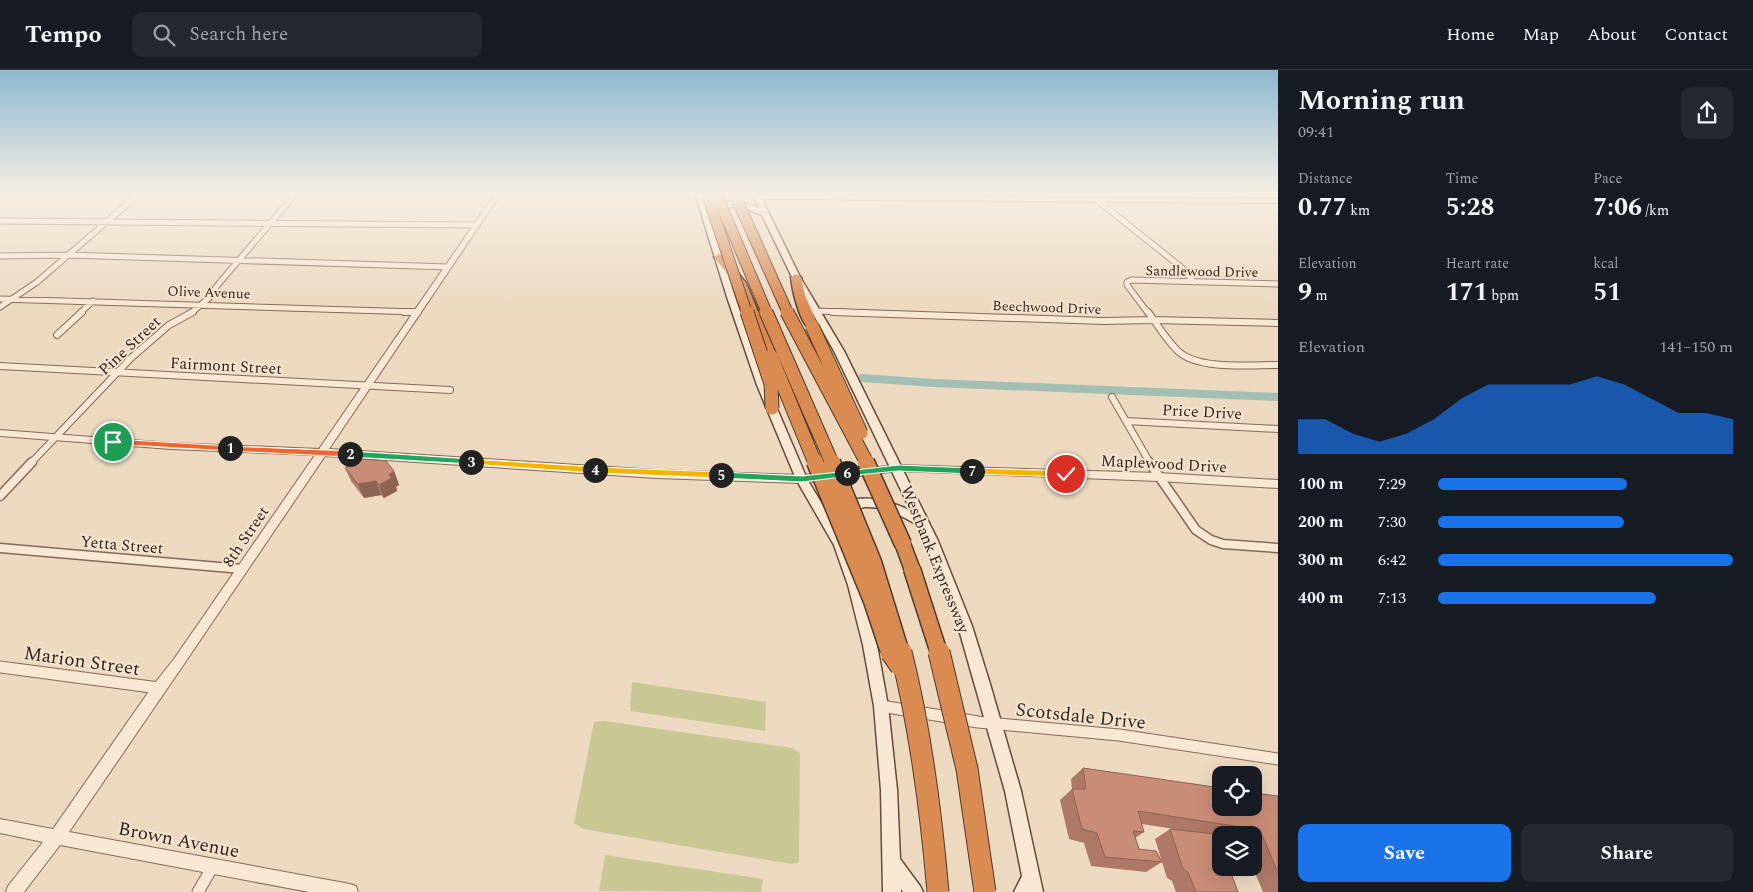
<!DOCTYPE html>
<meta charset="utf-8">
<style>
body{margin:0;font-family:Spectral,serif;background:#242831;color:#f1f3f6;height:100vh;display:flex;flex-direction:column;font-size:19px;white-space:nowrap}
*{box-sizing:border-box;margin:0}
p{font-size:16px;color:#9ea1a6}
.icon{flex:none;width:28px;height:28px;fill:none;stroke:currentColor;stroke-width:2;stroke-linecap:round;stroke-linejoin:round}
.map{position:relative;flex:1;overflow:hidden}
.side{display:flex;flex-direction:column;background:#171b24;width:475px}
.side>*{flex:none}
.buttons{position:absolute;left:1212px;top:696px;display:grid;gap:10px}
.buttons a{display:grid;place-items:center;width:50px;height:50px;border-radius:10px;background:#171b24;box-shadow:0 5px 20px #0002;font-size:25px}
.pin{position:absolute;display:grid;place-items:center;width:42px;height:42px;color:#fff;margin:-21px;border:2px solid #fff;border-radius:50%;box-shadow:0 1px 5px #0007}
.km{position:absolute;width:25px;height:25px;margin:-12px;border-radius:50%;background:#222;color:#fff;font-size:14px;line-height:25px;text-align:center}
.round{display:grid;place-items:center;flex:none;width:52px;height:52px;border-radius:10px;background:#242831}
.headline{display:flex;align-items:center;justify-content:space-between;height:85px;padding:0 20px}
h1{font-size:28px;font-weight:700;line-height:38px}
.figures{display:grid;grid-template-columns:repeat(3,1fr);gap:8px;height:85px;padding:5px 20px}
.figures div{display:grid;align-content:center}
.figures b{font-size:25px;font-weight:700}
.figures small{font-size:14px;font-weight:400}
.figures p{font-size:14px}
.chart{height:140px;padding:10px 20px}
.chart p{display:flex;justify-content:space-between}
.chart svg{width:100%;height:90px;margin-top:5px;fill:#1a73e8;opacity:.7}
.primary-button{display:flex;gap:10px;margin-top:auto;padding:10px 20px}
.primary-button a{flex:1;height:58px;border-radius:10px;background:#1a73e8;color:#fff;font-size:20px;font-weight:700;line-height:58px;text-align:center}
.primary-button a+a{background:#242831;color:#f1f3f6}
ul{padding:0 20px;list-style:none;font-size:16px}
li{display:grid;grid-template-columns:80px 60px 1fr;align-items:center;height:38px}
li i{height:12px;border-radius:6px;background:#1a73e8}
header{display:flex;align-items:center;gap:30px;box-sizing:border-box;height:70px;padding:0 25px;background:#171b24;border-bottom:1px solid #363941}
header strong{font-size:24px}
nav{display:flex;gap:28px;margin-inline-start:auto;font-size:18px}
.search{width:350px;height:45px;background:#242831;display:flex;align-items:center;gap:12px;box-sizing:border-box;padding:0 18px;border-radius:10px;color:#9ea1a6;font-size:19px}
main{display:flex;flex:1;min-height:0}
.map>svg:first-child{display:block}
.green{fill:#c9c895}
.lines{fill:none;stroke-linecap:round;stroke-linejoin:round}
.canal{stroke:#a3beb2;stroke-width:8}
.minor-far3-casing{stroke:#846a59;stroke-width:7}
.minor-far2-casing{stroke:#846a59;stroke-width:8}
.minor-far1-casing{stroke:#846a59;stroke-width:11}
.minor-casing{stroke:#846a59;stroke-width:13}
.tertiary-casing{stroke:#846a59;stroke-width:2}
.secondary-casing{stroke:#664b3c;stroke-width:3}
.motorway-casing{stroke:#52392d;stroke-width:3}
.minor-far3{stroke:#f7e7d3;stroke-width:5}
.minor-far2{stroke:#f7e7d3;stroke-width:6}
.minor-far1{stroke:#f7e7d3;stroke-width:8}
.minor{stroke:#f7e7d3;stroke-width:11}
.tertiary{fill:#f7e7d3;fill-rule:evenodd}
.secondary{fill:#f7e7d3;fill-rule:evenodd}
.motorway{fill:#da8b52;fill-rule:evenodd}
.motorway-bridge-far3-casing{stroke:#52392d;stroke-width:12;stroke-linecap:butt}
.motorway-bridge-far2-casing{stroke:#52392d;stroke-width:15;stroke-linecap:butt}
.motorway-bridge-far1-casing{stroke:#52392d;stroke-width:19;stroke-linecap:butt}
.motorway-bridge-casing{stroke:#52392d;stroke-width:23;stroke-linecap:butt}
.motorway-bridge-far3{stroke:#da8b52;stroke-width:10}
.motorway-bridge-far2{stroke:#da8b52;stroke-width:13}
.motorway-bridge-far1{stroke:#da8b52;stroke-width:16}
.motorway-bridge{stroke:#da8b52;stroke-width:21}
.wall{fill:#ad7966}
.shaded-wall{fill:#8d6353}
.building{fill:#c98d77;stroke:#8d6353}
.split-1{fill:#f0652b;stroke:#fff}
.split-2{fill:#f0652b;stroke:#fff}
.split-3{fill:#22a559;stroke:#fff}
.split-4{fill:#f5b400;stroke:#fff}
.split-5{fill:#f5b400;stroke:#fff}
.split-6{fill:#22a559;stroke:#fff}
.split-7{fill:#22a559;stroke:#fff}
.split-8{fill:#f5b400;stroke:#fff}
.labels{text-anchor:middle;stroke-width:4;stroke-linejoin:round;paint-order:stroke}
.far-street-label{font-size:14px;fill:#34251d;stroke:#f4e4cf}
.street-label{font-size:16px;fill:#34251d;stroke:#f4e4cf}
.near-street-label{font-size:19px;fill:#34251d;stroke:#f4e4cf}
</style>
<header>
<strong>Tempo</strong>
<div class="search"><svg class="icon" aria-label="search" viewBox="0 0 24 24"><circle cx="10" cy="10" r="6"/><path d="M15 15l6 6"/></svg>Search here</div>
<nav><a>Home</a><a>Map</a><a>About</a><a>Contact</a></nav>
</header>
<main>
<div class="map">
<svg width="1278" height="822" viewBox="0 0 1278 822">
<rect width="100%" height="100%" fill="#ecd9c0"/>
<!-- green -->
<path class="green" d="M632,612l134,20 -1,29 -135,-20z
M605,651l187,27 8,5 -1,109 -8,2 -208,-35 -9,-6 20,-101z
M605,785l158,24 -2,13 -162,-1z"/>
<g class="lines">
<!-- canal -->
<path class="canal" d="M862,308l72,5 344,14"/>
<!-- minor-far3 casing -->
<g class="minor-far3-casing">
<path id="minor-far3" d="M1097,130l84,67 13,15
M0,151l477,4
M0,186l68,-1 380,12
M0,229l418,13
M0,237l37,-25 103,-89
M816,241l52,2
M80,243l13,-12
M191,243l18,-15 7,-11 80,-94
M1148,243l-21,-28v-3l5,-2 146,4"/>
</g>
<!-- minor-far2 casing -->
<g class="minor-far2-casing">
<path id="minor-far2" d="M404,242h14
M832,242l272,9 49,-1 125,3
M1148,242c9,12 19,29 31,40 21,18 72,13 99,13
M57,265l25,-23
M0,296l450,24
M1112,327l38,66
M1126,351l152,8
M31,393l100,-105 38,-33 24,-13"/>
</g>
<!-- minor-far1 casing -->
<g class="minor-far1-casing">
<path id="minor-far1" d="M1149,392l47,68 15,10 12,4 55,4
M0,426l32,-34
M0,478l242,21"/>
</g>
<!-- minor casing -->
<g class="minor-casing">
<path id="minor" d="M0,597l159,21
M881,636l97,16 141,13 159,24
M198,822l15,-26"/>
</g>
<!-- tertiary casing -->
<g class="tertiary-casing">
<path id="tertiary" d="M471,123h288l6,2 513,4v4l-513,-4 -10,-3 -255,-1 -171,254 327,21 146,5 96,-10 260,8 120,7v8l-120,-7 -260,-10 -96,12 -146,-5 -331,-22 -143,211 -113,165 281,52 6,2 2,6h-49l-249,-47 -36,47h-18l2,-6 35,-44 -43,-9v-14l53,10 101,-145 20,-25 141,-204 -144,-6 -171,-13v-6l171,13 148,6 175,-254h-20z
M1230,123h48v4l-45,-1z"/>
</g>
<!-- secondary casing -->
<g class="secondary-casing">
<path id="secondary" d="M695,123h7l33,104 32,88 40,94 39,65 14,41 17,60 11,61 9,84 3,69 20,27 3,6h-20l-2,-3v3h-18l-2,-102 -7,-84 -11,-61 -15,-60 -14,-40 -38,-66 -39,-94 -30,-88z
M752,123h7l41,84 44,74 94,190 34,85 18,58 31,107 22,101h-29l8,-16 -17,-85 -47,-165 -40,-101c-17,-9 -33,-19 -53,-18 -8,1 -15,8 -23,5l-2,-3c13,-20 54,-7 71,2l-77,-160 -42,-74 -30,-62c-21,-9 -27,-11 -49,-4l-4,-2c15,-11 34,-8 50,-1z"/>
</g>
<!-- motorway casing -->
<g class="motorway-casing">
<path id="motorway" d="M719,184l4,1 23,28 31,73 -2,3h-8l-2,-3 -29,-72 -22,-27z
M796,204l5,3 4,18 13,31 -2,3 -4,1c-12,-3 -20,-42 -21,-53z
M903,468l6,2 11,29 -2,5 -6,2 -6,-2 -11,-30 2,-4z"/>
</g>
<!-- minor-far3 -->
<use href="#minor-far3" class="minor-far3"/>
<!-- minor-far2 -->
<use href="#minor-far2" class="minor-far2"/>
<!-- minor-far1 -->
<use href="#minor-far1" class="minor-far1"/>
<!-- minor -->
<use href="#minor" class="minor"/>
<!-- tertiary -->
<use href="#tertiary" class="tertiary"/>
<!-- secondary -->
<use href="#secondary" class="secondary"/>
<!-- motorway -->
<use href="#motorway" class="motorway"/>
<!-- motorway-bridge-far3 casing -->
<g class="motorway-bridge-far3-casing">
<path id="motorway-bridge-far3" d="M716,123l51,120
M734,123l54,120
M708,127l39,116"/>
</g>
<!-- motorway-bridge-far2 casing -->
<g class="motorway-bridge-far2-casing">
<path id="motorway-bridge-far2" d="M747,242l24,72 1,24
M766,242l66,151
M787,242l80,151
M812,256l49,107
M771,286l44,107"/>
</g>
<!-- motorway-bridge-far1 casing -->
<g class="motorway-bridge-far1-casing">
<path id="motorway-bridge-far1" d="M815,392l57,139 15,45 5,7
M832,392l41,100 28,91
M866,392l37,82
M912,499l27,84"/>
</g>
<!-- motorway-bridge casing -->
<g class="motorway-bridge-casing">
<path id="motorway-bridge" d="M891,582l10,14
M901,582c20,79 30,159 37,240
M939,582l28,117 18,123"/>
</g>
<!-- motorway-bridge-far3 -->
<use href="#motorway-bridge-far3" class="motorway-bridge-far3"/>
<!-- motorway-bridge-far2 -->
<use href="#motorway-bridge-far2" class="motorway-bridge-far2"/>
<!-- motorway-bridge-far1 -->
<use href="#motorway-bridge-far1" class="motorway-bridge-far1"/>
<!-- motorway-bridge -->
<use href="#motorway-bridge" class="motorway-bridge"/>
</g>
<!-- wall -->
<path class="wall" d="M345,398l49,3 5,14 -3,2 1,4 -13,7 -3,-3 -17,3 -13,-17z
M1083,698l195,28v96h-15l-10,-24h1v-33h-33v1h-5l22,56h-62l-4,-11 -5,-3 -12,-39 15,-10 11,1 -39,-6 2,8 -9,6 4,11 23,13 -16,10 -55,-6 -7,-23 -15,-4 -9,-39 12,-11 -1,-10z"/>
<!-- shaded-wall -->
<path class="shaded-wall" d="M394,401l5,14 -3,2 1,4 -13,7 -5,-13 10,-10z
M376,411l5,14 -17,3 -6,-14z"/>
<!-- building -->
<path class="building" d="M362,389l24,2 8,10 -5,4 3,3 -13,7 -3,-4 -18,3 -13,-16z
M1083,698l138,20v20h33v-15l24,3v77l-18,-43 -122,-19 6,21 -11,-1 6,18 17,2 6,11 -57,-5 -8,-24 -15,-4 -10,-40h14z
M1170,759l46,5 5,14v20h8l9,24h-42l-8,-20 -5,-3z"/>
<!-- sky -->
<linearGradient id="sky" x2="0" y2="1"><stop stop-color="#8cb8d2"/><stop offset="0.52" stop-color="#f6eee3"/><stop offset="1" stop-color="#f6eee3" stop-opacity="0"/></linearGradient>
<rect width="1278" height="238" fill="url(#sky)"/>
<!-- split-1 -->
<path class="split-1" d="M113,369l117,7 4,2 -4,3 -120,-7v-4z"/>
<!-- split-2 -->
<path class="split-2" d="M227,376l123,5 4,3 -4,3 -120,-6 -3,-1z"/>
<!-- split-3 -->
<path class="split-3" d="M350,381l121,8 4,3 -4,2 -121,-7 -4,-3z"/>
<!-- split-4 -->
<path class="split-4" d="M471,389l124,8 4,3 -4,3 -124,-9 -4,-2z"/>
<!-- split-5 -->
<path class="split-5" d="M595,397l126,5 4,3 -4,3 -126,-5 -4,-3z"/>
<!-- split-6 -->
<path class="split-6" d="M847,401l4,2 -1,3 -48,6 -81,-4 -4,-3 4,-3 81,4z"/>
<!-- split-7 -->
<path class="split-7" d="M898,395l74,3 4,3 -4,3 -74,-3 -51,5 -4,-3 4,-2z"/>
<!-- split-8 -->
<path class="split-8" d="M972,398l94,3 4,3 -4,3 -94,-3 -4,-3z"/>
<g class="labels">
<!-- far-street labels -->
<g class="far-street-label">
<text transform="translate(1202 201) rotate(1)" y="5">Sandlewood Drive</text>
<text transform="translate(209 222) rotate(2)" y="5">Olive Avenue</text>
<text transform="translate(1047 237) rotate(2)" y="5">Beechwood Drive</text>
</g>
<!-- street labels -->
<g class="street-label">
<text transform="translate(129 275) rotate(-43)" y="6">Pine Street</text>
<text transform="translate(226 295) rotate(3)" y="6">Fairmont Street</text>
<text transform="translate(1202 341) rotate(3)" y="6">Price Drive</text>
<text transform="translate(1164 393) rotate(3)" y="6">Maplewood Drive</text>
<text transform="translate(245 466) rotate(-56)" y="6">8th Street</text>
<text transform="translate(122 474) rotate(5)" y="6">Yetta Street</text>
<text transform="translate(936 489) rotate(68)" y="6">Westbank Expressway</text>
</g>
<!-- near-street labels -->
<g class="near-street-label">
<text transform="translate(82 590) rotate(8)" y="7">Marion Street</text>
<text transform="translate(1081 645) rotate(6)" y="7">Scotsdale Drive</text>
<text transform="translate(179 769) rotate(11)" y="7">Brown Avenue</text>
</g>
</g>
</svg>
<div class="buttons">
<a><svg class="icon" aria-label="locate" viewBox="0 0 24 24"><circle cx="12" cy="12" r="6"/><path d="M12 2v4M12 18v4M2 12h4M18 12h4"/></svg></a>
<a><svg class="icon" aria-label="layers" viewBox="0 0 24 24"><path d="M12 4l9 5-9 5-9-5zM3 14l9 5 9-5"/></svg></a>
</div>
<div class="pin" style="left:113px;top:372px;background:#1e9e55"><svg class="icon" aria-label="arrive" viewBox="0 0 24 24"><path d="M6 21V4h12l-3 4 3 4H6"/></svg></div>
<div class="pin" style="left:1066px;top:404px;background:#d93025"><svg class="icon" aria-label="check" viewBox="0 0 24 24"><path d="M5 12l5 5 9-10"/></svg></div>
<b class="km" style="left:230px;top:378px">1</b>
<b class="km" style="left:350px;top:384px">2</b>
<b class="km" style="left:471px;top:392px">3</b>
<b class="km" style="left:595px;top:400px">4</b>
<b class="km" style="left:721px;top:405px">5</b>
<b class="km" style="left:847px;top:403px">6</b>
<b class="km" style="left:972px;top:401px">7</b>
</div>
<section class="side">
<div class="headline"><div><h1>Morning run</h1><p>09:41</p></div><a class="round"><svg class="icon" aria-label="share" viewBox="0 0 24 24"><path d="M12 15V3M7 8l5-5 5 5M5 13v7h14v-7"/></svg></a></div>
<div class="figures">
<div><p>Distance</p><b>0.77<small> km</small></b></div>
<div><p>Time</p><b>5:28</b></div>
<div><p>Pace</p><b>7:06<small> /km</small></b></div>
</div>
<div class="figures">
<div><p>Elevation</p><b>9<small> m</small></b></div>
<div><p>Heart rate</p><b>171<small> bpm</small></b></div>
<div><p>kcal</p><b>51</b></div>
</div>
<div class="chart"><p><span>Elevation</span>141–150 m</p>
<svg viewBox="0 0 160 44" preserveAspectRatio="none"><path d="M0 44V27L10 27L20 34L30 38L40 34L50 27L60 17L70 10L80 10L90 10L100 10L110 6L120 10L130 17L140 24L150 24L160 27V44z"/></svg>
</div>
<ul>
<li><b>100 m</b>7:29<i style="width:64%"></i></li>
<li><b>200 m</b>7:30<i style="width:63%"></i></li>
<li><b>300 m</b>6:42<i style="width:100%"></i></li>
<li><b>400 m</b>7:13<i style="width:74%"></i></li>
</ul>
<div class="primary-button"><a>Save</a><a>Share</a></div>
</section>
</main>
